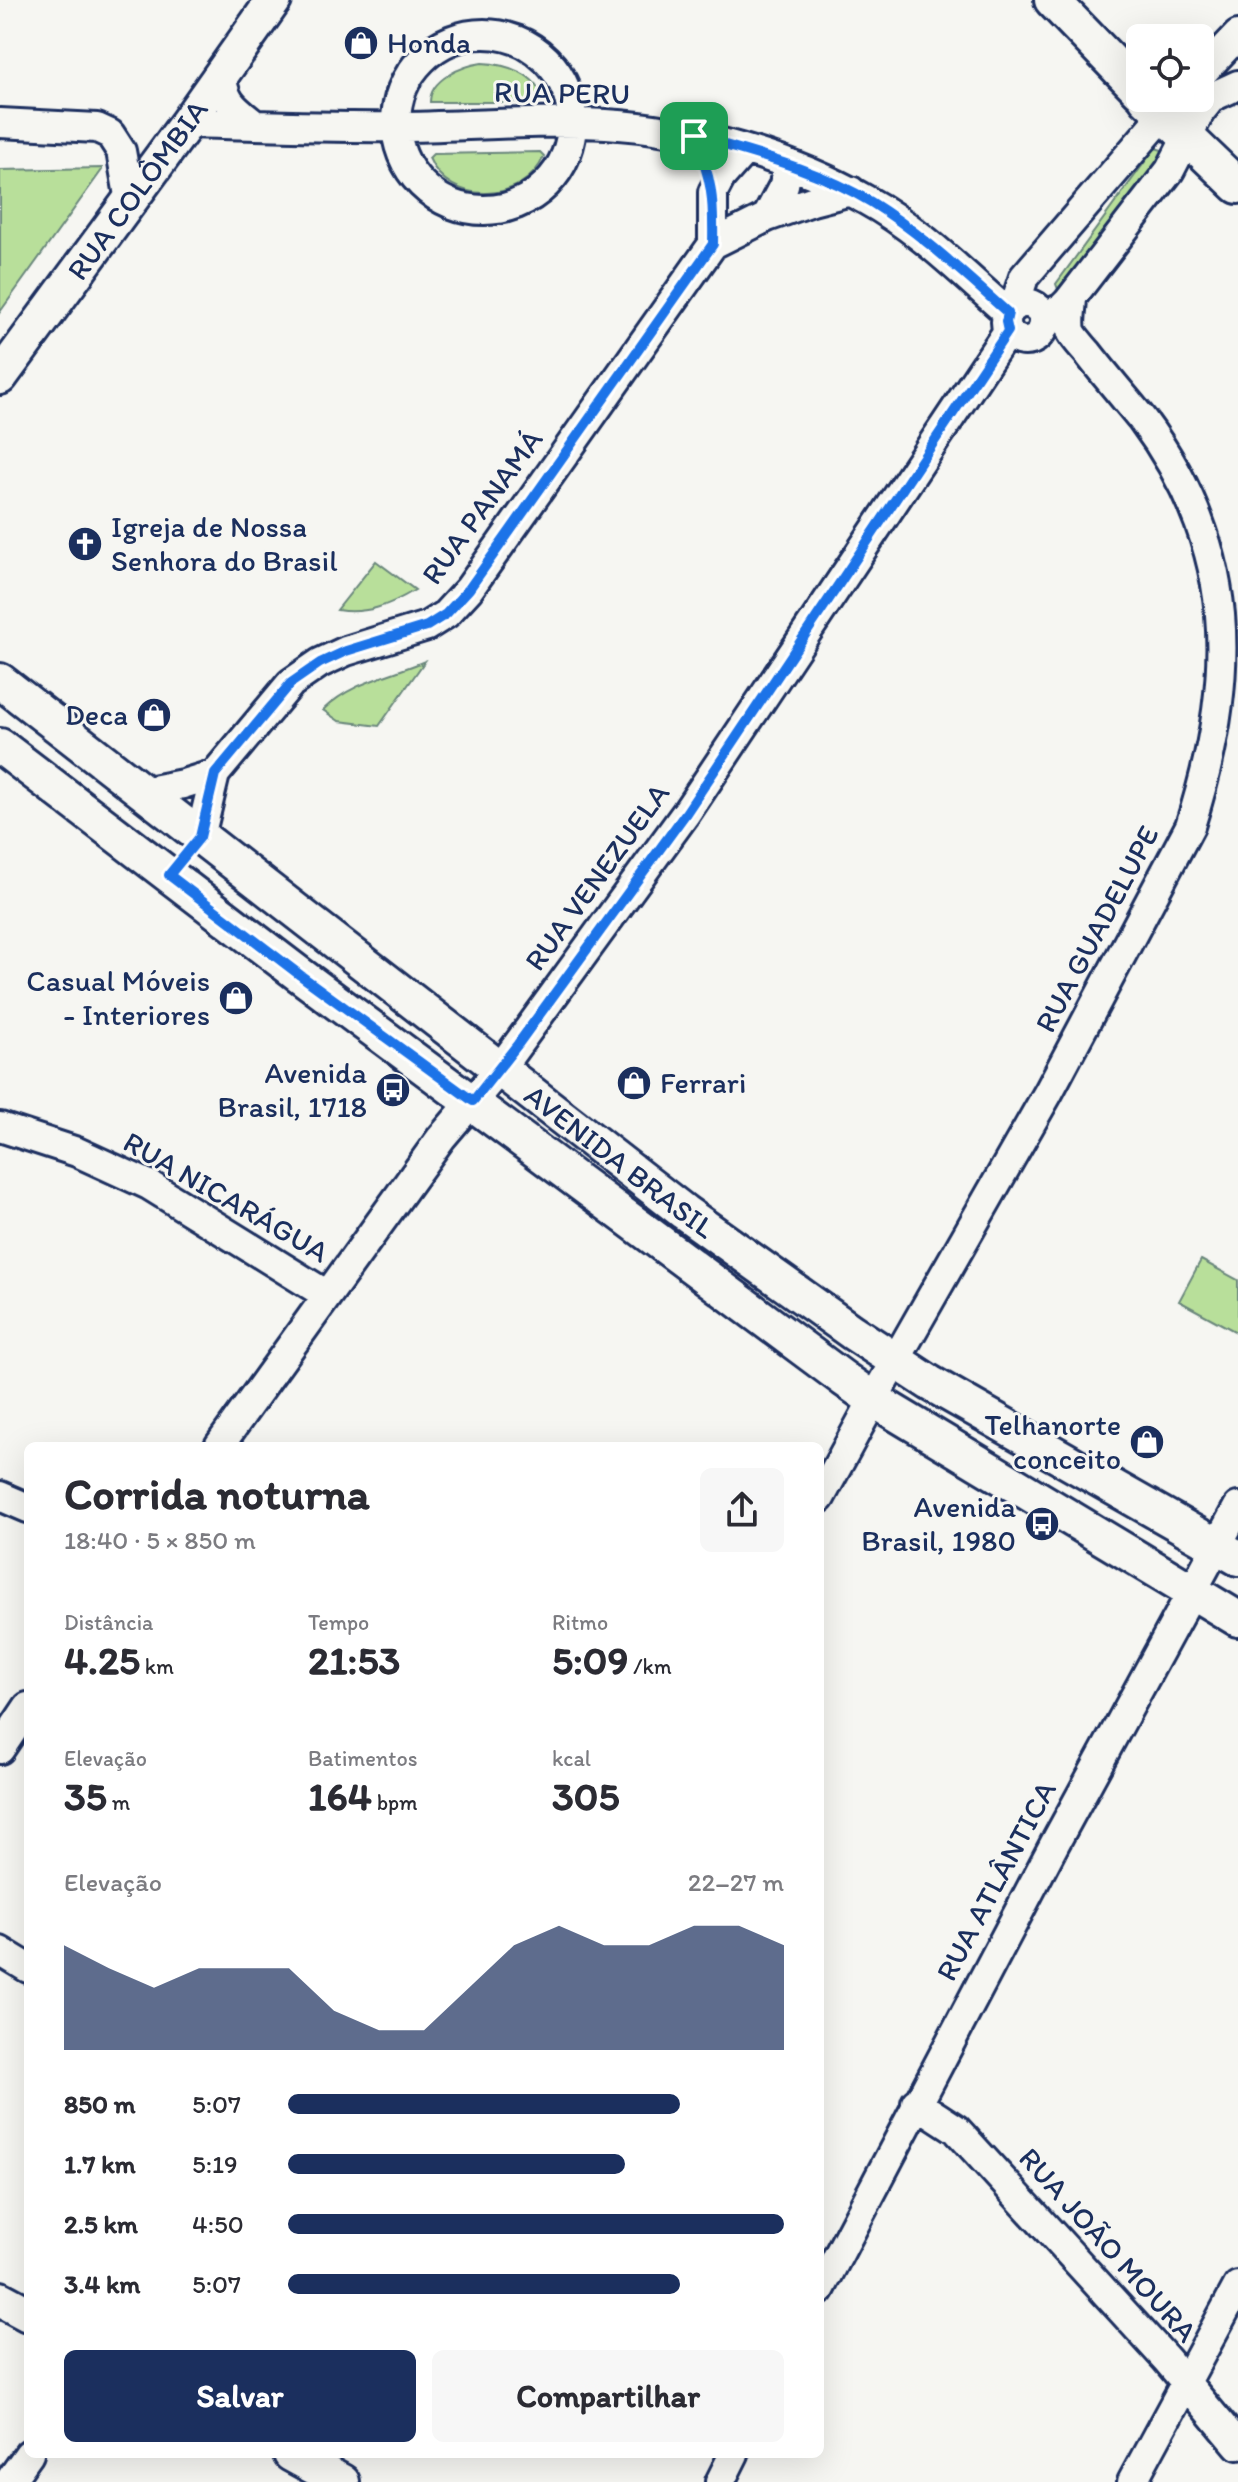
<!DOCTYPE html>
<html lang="pt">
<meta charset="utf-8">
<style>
body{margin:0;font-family:Itim,sans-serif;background:#f7f7f7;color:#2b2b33;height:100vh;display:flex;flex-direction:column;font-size:30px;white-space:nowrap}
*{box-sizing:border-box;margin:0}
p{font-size:26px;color:#7c7c81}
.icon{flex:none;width:44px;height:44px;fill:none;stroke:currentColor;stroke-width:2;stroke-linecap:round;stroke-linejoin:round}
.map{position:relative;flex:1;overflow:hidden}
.drawer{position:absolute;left:24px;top:1442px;width:800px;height:1016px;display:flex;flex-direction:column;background:#fff;border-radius:12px;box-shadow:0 8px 32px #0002}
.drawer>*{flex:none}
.tools{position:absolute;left:1126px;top:24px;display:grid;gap:16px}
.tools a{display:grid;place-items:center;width:88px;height:88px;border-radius:12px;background:#fff;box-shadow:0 8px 32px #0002;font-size:40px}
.pin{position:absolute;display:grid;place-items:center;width:68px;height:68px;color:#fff;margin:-34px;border-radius:16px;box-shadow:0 4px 12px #0006}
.round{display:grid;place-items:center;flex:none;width:84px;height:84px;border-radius:12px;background:#f7f7f7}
.overview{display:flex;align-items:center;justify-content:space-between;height:136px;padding:0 40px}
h1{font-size:44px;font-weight:800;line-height:60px}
.figures{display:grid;grid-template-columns:repeat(3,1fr);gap:12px;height:136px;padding:8px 40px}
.figures div{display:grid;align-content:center}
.figures b{font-size:40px;font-weight:800}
.figures small{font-size:22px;font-weight:400}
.figures p{font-size:22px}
.chart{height:224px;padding:16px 40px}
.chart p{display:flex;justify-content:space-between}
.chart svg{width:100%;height:144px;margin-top:8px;fill:#1b2f5e;opacity:.7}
.cta{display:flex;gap:16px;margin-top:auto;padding:16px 40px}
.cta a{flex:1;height:92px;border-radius:12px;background:#1b2f5e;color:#fff;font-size:32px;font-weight:800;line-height:92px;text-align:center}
.cta a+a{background:#f7f7f7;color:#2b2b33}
ul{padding:0 40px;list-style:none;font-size:26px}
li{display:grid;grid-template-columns:128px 96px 1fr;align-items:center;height:60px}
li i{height:20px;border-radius:10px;background:#1b2f5e}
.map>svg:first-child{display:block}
.park{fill:#b8df9a;stroke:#6a877c;stroke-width:2}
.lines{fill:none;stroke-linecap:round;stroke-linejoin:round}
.minor-casing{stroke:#1b2f5e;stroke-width:34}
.major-casing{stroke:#1b2f5e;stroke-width:40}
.minor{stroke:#f6f6f2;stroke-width:28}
.major{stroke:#f6f6f2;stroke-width:34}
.route-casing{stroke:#fff;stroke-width:16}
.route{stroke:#1a73e8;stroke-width:10}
.labels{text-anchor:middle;stroke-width:6;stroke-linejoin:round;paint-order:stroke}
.poi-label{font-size:30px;fill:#1b2f5e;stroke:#f6f6f2;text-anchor:end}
.street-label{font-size:30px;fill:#1b2f5e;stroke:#f6f6f2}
</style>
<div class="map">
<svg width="1238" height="2482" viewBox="0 0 1238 2482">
<rect width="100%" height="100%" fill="#f6f6f2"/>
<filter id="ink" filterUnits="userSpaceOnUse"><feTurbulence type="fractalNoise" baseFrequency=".0125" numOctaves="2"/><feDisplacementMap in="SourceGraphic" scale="16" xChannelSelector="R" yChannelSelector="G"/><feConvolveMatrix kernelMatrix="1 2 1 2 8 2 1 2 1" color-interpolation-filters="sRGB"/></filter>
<g filter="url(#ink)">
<!-- park -->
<path class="park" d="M482,63c24,1 57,11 60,37l-3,2h-109c0,-23 32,-36 52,-39z
M1155,148l7,2v8l-103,134 -3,-8z
M540,152l4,4c-19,47 -95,51 -115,2l4,-4z
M102,168v2l-102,142v-142z
M376,561l39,29c-25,15 -49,25 -78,20z
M425,661l-46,65 -40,-5 -16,-11c29,-28 66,-34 102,-49z
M1201,1260l37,20v53l-59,-32z"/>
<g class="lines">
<!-- minor casing -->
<g class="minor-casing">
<path id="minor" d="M396 122a88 88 0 1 1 176 0a88 88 0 1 1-176 0Z
M222,74c1,28 12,34 33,51
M1200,75l38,-40
M0,123l97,5 13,6 11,17 9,50
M187,123c71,2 142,5 213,4 68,-1 138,-7 206,-3 86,5 186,34 260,76 53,29 97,74 142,113
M767,217l45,-16 39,-10
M713,244v-52l8,-15 23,-26
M1006 322a19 19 0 1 1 38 0a19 19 0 1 1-38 0Z
M1014,307l10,-30 154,-179
M1044,316l18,-8 6,-6 102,-132 30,-58 12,-15 26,-12
M142,792l41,-8 32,-10
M200,837l15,-63 76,-91 29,-20 26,-12 81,-25 19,-12 23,-25 244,-345 54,-27 17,-32 4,-21
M0,1127l77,25 72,33 178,110
M219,1446l222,-308 58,-68 187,-257 322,-482
M0,1496l28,12
M820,1498l63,-116 165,-289 142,-267c48,-150 48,-278 -48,-407 -18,-22 -37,-44 -54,-66 -5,-6 -12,-13 -16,-20 -4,-9 0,-26 0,-36
M0,1749l28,-42
M0,1951l28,17
M916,2103l40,26 211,231 71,85
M820,2290l235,-447 183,-336
M9,2482l20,-28
M720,2482l14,-28
M1132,2482l106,-196"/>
</g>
<!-- major casing -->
<g class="major-casing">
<g id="major">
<path d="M1052,0l88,91"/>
<path d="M1146,98l92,88"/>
<path id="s1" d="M0,377l187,-254 87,-123"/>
<path id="s2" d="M0,681l684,531 168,120 78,51 308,175"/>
<path d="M0,746l300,229 544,404 30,21 364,219"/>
<path d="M0,2299l28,15"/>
<path d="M291,2454l51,28"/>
</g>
</g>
<!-- minor -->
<use href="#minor" class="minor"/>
<!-- major -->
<use href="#major" class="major"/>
</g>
</g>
<g class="lines" filter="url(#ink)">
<!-- route casing -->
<g class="route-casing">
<path id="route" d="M694,136c60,18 123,33 177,66 50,31 93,72 137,111l-2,9 2,9 -322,482 -168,231 -45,57 -173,-126 -131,-100 31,-38 15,-63 76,-91 29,-20 26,-12 81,-25 19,-12 23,-25 244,-345c1,-46 -1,-65 -19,-108z"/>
</g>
<!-- route -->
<use href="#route" class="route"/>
</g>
<!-- icons -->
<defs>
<g id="shop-disc" transform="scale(1.8)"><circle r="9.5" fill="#1b2f5e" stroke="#f6f6f2"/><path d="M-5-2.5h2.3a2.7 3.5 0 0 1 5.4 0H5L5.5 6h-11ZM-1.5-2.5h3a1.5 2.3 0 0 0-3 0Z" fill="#fff"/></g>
<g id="church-disc" transform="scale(1.8)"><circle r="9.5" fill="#1b2f5e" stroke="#f6f6f2"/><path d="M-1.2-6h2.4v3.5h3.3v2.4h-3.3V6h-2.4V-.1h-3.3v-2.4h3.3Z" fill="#fff"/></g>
<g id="bus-disc" transform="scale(1.8)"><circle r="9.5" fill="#1b2f5e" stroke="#f6f6f2"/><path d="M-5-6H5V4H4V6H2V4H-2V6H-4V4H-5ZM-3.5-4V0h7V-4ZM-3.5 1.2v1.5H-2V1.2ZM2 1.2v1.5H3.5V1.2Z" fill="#fff"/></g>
</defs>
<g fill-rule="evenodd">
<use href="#shop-disc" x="361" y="43"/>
<use href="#church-disc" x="85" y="544"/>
<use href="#shop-disc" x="154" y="715"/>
<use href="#shop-disc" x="236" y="998"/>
<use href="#shop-disc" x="634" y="1083"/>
<use href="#bus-disc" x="393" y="1090"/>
<use href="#shop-disc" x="1147" y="1442"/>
<use href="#bus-disc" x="1042" y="1524"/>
</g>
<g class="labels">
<!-- poi labels -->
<g class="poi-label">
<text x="387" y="53" text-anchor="start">Honda</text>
<text x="111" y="537" text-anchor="start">Igreja de Nossa<tspan x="111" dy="34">Senhora do Brasil</tspan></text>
<text x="128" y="725">Deca</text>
<text x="210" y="991">Casual Móveis<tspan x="210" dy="34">- Interiores</tspan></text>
<text x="367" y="1083">Avenida<tspan x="367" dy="34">Brasil, 1718</tspan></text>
<text x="660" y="1093" text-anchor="start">Ferrari</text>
<text x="1121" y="1435">Telhanorte<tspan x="1121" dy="34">conceito</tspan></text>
<text x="1016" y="1517">Avenida<tspan x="1016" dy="34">Brasil, 1980</tspan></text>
</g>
<!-- street labels -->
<g class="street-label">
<text transform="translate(562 93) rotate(1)" y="10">RUA PERU</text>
<text dy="10" stroke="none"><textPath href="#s1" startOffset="232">RUA COLÔMBIA</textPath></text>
<text transform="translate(482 507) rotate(-54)" y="10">RUA PANAMÁ</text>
<text transform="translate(597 877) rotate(-54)" y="10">RUA VENEZUELA</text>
<text transform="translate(1097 929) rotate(-62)" y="10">RUA GUADELUPE</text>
<text dy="10" stroke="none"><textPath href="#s2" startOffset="784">AVENIDA BRASIL</textPath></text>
<text transform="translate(226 1197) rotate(30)" y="10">RUA NICARÁGUA</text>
<text transform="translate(996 1881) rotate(-62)" y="10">RUA ATLÂNTICA</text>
<text transform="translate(1108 2245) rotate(48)" y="10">RUA JOÃO MOURA</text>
</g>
</g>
</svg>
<div class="tools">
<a><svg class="icon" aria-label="locate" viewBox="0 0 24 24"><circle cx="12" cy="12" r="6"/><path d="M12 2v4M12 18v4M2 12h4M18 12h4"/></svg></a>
</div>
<div class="pin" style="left:694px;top:136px;background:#1e9e55"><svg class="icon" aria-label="arrive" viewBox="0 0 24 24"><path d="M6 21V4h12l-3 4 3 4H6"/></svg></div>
<section class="drawer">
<div class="overview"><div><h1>Corrida noturna</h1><p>18:40 · 5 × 850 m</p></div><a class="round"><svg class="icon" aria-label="share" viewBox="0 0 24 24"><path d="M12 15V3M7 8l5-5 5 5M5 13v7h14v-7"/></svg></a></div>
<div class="figures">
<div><p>Distância</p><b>4.25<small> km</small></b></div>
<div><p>Tempo</p><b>21:53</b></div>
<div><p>Ritmo</p><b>5:09<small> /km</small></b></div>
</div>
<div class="figures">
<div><p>Elevação</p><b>35<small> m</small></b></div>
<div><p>Batimentos</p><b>164<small> bpm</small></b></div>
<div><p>kcal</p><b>305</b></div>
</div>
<div class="chart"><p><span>Elevação</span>22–27 m</p>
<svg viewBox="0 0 160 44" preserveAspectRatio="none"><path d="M0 44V12L10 19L20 25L30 19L40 19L50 19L60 32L70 38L80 38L90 25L100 12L110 6L120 12L130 12L140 6L150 6L160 12V44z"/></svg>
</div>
<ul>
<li><b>850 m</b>5:07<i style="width:79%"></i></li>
<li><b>1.7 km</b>5:19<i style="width:68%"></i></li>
<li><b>2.5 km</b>4:50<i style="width:100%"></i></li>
<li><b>3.4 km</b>5:07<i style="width:79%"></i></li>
</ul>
<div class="cta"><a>Salvar</a><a>Compartilhar</a></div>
</section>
</div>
